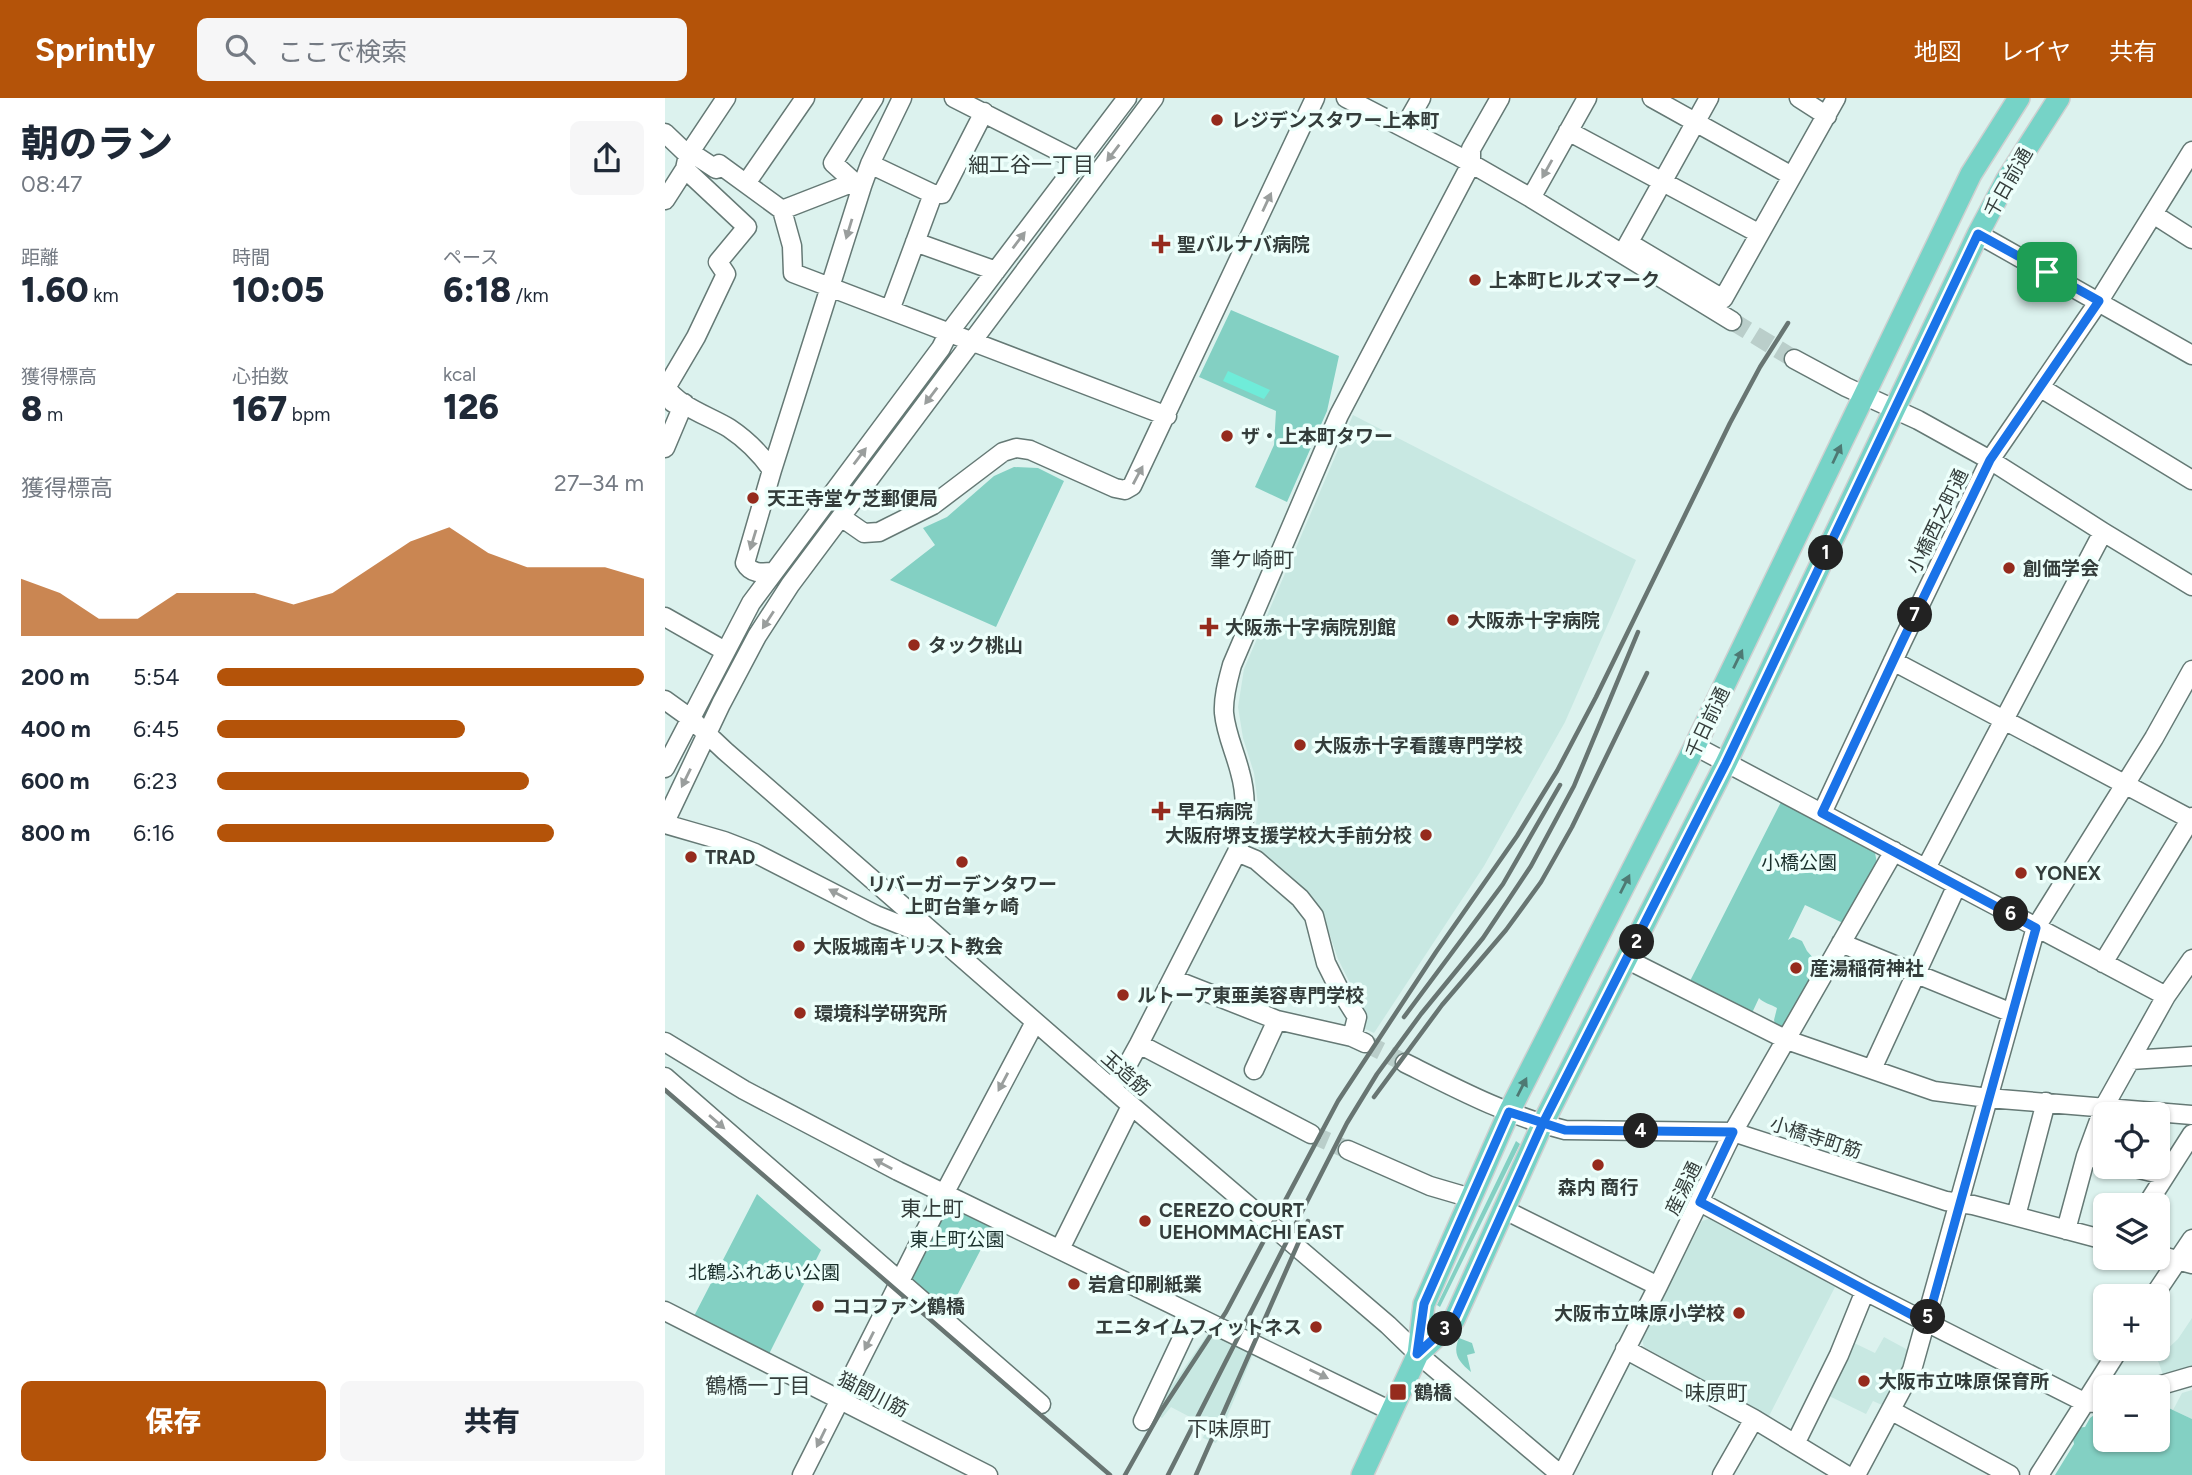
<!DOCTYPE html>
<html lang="ja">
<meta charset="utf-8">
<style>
body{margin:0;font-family:Figtree,"Noto Sans JP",sans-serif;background:#f6f6f7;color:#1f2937;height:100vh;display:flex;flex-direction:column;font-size:26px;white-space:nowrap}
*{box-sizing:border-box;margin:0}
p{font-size:23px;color:#747a83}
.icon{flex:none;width:38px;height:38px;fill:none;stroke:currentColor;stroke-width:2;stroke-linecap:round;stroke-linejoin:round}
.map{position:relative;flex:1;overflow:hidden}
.details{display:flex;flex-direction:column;background:#fff;width:665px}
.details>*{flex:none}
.fabs{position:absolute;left:1428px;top:1004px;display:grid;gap:14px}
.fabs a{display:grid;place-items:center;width:77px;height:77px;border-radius:10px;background:#fff;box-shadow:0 2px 5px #0004;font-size:35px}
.pin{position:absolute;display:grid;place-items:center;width:60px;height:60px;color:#fff;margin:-30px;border-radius:14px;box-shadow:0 4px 10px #0006}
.km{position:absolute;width:35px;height:35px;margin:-18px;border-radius:50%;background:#222;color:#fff;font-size:19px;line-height:35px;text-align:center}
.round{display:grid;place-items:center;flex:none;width:74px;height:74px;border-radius:10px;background:#f6f6f7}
.overview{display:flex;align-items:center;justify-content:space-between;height:119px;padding:0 21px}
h1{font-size:38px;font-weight:800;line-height:52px}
.metrics{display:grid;grid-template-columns:repeat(3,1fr);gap:10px;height:119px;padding:7px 21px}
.metrics div{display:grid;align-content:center}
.metrics b{font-size:35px;font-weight:800}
.metrics small{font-size:19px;font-weight:400}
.metrics p{font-size:19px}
.chart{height:196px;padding:14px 21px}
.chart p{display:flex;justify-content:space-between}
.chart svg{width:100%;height:126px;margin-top:7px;fill:#b45309;opacity:.7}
.action{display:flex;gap:14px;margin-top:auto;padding:14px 21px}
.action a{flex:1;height:80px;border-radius:10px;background:#b45309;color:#fff;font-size:28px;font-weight:800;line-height:80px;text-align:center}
.action a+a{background:#f6f6f7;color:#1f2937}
ul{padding:0 21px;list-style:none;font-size:23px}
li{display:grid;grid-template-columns:112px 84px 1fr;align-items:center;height:52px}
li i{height:18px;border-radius:9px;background:#b45309}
header{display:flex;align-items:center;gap:42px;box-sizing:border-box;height:98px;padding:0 35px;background:#b45309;color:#fff}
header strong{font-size:33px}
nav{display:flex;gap:38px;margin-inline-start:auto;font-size:24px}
.search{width:490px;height:63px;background:#f6f6f7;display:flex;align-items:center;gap:18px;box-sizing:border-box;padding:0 24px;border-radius:10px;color:#747a83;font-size:26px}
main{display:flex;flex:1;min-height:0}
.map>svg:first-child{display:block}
.built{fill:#c8e8e2}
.green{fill:#83d0c3}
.water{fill:#6fecd9}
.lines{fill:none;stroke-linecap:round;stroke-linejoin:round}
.minor-tunnel{stroke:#baceca;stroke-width:18;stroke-dasharray:18 9;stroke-linecap:butt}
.minor-casing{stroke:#657975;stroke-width:21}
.major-casing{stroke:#ced0d0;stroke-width:24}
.minor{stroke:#fff;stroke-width:18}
.major{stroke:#76d3c7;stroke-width:21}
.rail{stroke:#687572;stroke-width:4.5}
.oneway{fill:#9a9e9d}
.oneway2{fill:#4e7973}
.route-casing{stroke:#fff;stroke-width:14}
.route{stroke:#1a73e8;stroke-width:9}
.poi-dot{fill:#952b1d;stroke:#edfffb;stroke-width:2.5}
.labels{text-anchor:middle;stroke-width:7;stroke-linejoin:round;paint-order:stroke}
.poi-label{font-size:19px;font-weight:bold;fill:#343d3b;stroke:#edfffb;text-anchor:start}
.street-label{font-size:19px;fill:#343d3b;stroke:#edfffb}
.park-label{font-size:19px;fill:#1a302c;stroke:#edfffb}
.neighbourhood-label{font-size:21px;fill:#343d3b;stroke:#edfffb}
</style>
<header>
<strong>Sprintly</strong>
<div class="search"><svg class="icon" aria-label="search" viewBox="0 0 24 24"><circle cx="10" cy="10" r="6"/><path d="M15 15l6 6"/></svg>ここで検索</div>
<nav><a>地図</a><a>レイヤ</a><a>共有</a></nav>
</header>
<main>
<section class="details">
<div class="overview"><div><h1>朝のラン</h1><p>08:47</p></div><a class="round"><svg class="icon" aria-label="share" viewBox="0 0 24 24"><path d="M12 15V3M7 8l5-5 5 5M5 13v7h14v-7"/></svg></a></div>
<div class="metrics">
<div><p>距離</p><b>1.60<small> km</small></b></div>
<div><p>時間</p><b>10:05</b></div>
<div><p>ペース</p><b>6:18<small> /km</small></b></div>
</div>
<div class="metrics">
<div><p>獲得標高</p><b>8<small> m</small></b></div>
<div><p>心拍数</p><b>167<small> bpm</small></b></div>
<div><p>kcal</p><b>126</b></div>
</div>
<div class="chart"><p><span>獲得標高</span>27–34 m</p>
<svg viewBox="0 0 160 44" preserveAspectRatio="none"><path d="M0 44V24L10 29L20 38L30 38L40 29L50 29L60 29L70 33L80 29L90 20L100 11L110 6L120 15L130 20L140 20L150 20L160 24V44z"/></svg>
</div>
<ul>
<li><b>200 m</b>5:54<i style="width:100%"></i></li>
<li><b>400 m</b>6:45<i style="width:58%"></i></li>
<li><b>600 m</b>6:23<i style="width:73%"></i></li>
<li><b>800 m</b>6:16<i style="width:79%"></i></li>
</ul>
<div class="action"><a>保存</a><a>共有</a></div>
</section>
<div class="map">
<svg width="1527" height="1377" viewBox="0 0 1527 1377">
<rect width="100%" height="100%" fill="#dcf2ee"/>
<!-- built -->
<path class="built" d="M688,317l283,145 -71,162 -81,144 -110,167 -11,-5 1,-17 -26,-52 -16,-47 -14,-20 -54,-48 4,-39 -4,-32 -11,-35 -5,-31 6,-38z
M1046,1120l124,69 -66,129 -125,-69 -2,-8 60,-118z
M1527,1220v53l-27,9 -7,-19 7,-10 13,-12z
M545,1233l44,21 -38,91 -13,-5 4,-12 -36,-19 -9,11 -9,-5z
M1219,1239l24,13 -3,18 -21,38 -11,-5 -7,13 -41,-20 25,-53 25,12z
M1527,1292v29l-19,-9 9,-17z"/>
<!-- green -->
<path class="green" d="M566,212l108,46 -12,55 -40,91 -32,-15 19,-42 2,-34 -77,-34z
M349,369l24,1 26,13 -68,146 -106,-47 45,-35 -12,-17 24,-11 47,-41z
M1116,704l94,51 2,10 -34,60 -38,-18 -17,35 5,-3 9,4 5,10 15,17 -34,59 -12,3 -2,-10 3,-12c-6,-4 -14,-5 -18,-10l-7,15 -41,-15 -10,-11 -11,-6z
M851,1043l4,3 -80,163 -3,-2z
M92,1096l64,56 -54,108 -74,-40z
M287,1105l42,21 -46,89 -38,-33 35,-75z
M794,1240l13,5 3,10 -8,2 4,17c-12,-10 -19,-18 -12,-34z
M1493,1305l34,16v56h-137l19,-31 -2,-10 3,-6 10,-1 5,-9 14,-10 1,32h53z"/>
<!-- water -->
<path class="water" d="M563,273l42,19 -6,9 -41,-18z"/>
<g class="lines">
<!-- minor-tunnel -->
<path class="minor-tunnel" d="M1067,223l62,38
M700,945l40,20
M646,1036l37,16"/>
<!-- minor casing -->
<g class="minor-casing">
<path id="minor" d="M289,0l124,63
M681,0l112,58 73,42 201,123
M987,0l140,78
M1134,0l28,18
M739,30l17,-30
M903,33l190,102
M0,35l23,22
M25,54l26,17 3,-5 63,46 10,36 1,27 374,143
M205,66l63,30h9l42,-82
M82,84l58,-84
M189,84l-21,-19 41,-65
M866,100l56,-100
M0,102l20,-31 3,-14 38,-57
M117,112l72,-28 8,4
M1488,116l39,25
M1313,136l214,121
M250,144l81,29
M964,145l94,56 113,-201
M959,153l85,-153
M225,212l43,-116
M1129,261l52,28 72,33 72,40 113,72 89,54
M0,288c14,21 42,29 64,42 18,12 31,25 43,42
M1,290l30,-51 30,-63 -8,-12 29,-35 -62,-58
M1376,290l151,92
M0,350l19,-45h-11
M176,419l23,16 15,-1 54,-27 70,-53 13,-4 14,2 85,38 10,2 7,-4 183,-388
M108,474c-12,1 -22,2 -28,-9l27,-93 90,-284 8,-22 32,-66
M0,519l60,34
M1228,563l299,159
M0,602l25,18 35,33 400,349 263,225 30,29 143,121
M1030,648l471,250
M0,670l86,-165 190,-255 7,-14 179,-236
M1157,715l80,-171 88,-182 109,-159 93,-150
M0,724l56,-118 36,-68 33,-51 364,-487
M0,726l59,17 31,12 121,62 55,22
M572,754l19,8 44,38 14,18 12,47 12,24 19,30 -5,20
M1261,770l177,-336
M1176,845l171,70
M963,862l159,80 147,51 54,7 204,17
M1438,865l89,-146
M508,881l104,41 75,17 13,6
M0,944l79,48 154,81 493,240
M474,946l172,90
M1466,962l61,-4
M740,965c52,26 103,53 160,67l168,2 213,69 27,4 132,35
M1207,971l85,-184
M589,972l23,-50
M0,979l376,327
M446,990l12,-15 16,-29 98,-192c8,-27 11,-52 3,-80 -5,-20 -14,-38 -16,-59 -1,-16 4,-33 8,-48l107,-250 132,-251v-15l29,-51
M683,1052l82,36 41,12
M1421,1058l19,5
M1466,1069l33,8
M1035,1104l165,89 219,111 12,1 9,-2
M1481,1108l46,-72
M838,1111l155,77
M1351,1118l30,-114
M1401,1132l20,-74 18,-49 62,-111 26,-37
M395,1151l71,-143
M1493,1157l34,9
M1488,1199l39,-58
M0,1213l323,164
M960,1251l129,70 92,56
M1486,1290l41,-12
M1227,1313l118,64
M478,1323l50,-106
M1130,1346l44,-89 26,-64
M137,1377l142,-281 91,-172
M897,1377l96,-189 75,-154 161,-281
M1057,1377l32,-56
M1191,1377l56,-105 124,-443 118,-189 38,-68
M1374,1377l80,-126"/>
</g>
<!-- major casing -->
<g class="major-casing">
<path id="major" d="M753,1256l36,-34 88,-195 184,-362 252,-529 28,-53 53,-83
M697,1377l56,-121 6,-50 85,-192 186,-366 276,-572 48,-76"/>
</g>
<!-- minor -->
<use href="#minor" class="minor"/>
<!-- major -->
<use href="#major" class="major"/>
<!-- rail -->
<path class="rail" d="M739,919l99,-133 57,-99
M0,992l445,385
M709,999l68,-92 64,-75 35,-48 31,-55 75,-154
M460,1377l36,-64 65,-99 112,-211 98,-149 81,-116 40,-65 39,-74 134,-274 30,-56 28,-44
M503,1377l179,-352 30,-49 44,-60 62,-76 48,-72 43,-80 64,-154
M531,1377l112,-254"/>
</g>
<!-- one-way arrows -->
<defs><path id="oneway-solid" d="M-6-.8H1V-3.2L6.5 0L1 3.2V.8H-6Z" transform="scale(1.75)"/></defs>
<g class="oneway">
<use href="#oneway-solid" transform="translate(448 55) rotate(127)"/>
<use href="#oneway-solid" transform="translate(882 71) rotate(119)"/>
<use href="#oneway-solid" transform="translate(602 104) rotate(-65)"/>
<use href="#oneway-solid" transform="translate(184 131) rotate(107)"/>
<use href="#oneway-solid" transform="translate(354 142) rotate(-53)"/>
<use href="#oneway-solid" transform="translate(266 298) rotate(127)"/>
<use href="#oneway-solid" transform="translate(195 358) rotate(-53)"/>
<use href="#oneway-solid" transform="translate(473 377) rotate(-62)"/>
<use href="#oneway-solid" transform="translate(88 442) rotate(107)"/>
<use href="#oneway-solid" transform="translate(103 522) rotate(123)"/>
<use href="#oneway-solid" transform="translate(21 680) rotate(116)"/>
<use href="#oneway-solid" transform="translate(173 796) rotate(-152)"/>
<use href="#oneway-solid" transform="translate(338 984) rotate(118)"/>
<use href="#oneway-solid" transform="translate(52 1024) rotate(41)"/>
<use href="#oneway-solid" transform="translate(218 1066) rotate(-152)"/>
<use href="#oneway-solid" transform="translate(204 1243) rotate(117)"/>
<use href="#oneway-solid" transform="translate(654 1276) rotate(26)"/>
<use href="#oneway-solid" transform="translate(156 1340) rotate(116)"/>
</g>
<g class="oneway2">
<use href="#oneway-solid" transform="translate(1172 356) rotate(-65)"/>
<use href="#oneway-solid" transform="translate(1073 561) rotate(-64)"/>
<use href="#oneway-solid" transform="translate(960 786) rotate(-63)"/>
<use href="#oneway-solid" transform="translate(857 989) rotate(-63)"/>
</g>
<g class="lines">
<!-- route casing -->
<g class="route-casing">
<path id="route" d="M1382,174l-69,-38 -252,529 -184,362 -88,195 -37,34 7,-50 85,-192 56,18 168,2 -33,70 227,121 109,-395 -214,-115 80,-171 88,-182 109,-159 -52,-29"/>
</g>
<!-- route -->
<use href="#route" class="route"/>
</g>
<!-- markers -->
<g class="poi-dot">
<circle cx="552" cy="22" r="7"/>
<path d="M492.5 135.5h7v7h7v7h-7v7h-7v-7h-7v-7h7z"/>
<circle cx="810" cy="182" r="7"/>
<circle cx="562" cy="338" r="7"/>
<circle cx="88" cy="400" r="7"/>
<circle cx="1344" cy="470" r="7"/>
<circle cx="788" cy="522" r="7"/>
<path d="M540.5 518.5h7v7h7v7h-7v7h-7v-7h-7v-7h7z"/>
<circle cx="249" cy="547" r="7"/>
<circle cx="635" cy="647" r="7"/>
<path d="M492.5 702.5h7v7h7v7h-7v7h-7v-7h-7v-7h7z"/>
<circle cx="761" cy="737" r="7"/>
<circle cx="26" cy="759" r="7"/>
<circle cx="297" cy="764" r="7"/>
<circle cx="1356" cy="775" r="7"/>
<circle cx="134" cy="848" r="7"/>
<circle cx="1131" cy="870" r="7"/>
<circle cx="458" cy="897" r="7"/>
<circle cx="135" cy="915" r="7"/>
<circle cx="933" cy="1067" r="7"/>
<circle cx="480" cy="1123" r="7"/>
<circle cx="409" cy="1186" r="7"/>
<circle cx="153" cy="1208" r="7"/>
<circle cx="1074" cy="1215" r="7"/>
<circle cx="651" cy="1229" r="7"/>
<circle cx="1199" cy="1283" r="7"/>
<rect x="724" y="1285" width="18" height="18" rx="3.5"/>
</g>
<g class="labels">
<!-- poi labels -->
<g class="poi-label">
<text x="566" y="29">レジデンスタワー上本町</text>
<text x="512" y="153">聖バルナバ病院</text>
<text x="824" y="189">上本町ヒルズマーク</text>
<text x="576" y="345">ザ・上本町タワー</text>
<text x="102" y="407">天王寺堂ケ芝郵便局</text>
<text x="1358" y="477">創価学会</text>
<text x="802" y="529">大阪赤十字病院</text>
<text x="560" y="536">大阪赤十字病院別館</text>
<text x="263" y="554">タック桃山</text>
<text x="649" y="654">大阪赤十字看護専門学校</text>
<text x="512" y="720">早石病院</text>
<text x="747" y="744" text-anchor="end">大阪府堺支援学校大手前分校</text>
<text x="40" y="766">TRAD</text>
<text x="1370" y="782">YONEX</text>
<text x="297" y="793" text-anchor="middle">リバーガーデンタワー<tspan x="297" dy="22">上町台筆ヶ崎</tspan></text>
<text x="148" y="855">大阪城南キリスト教会</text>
<text x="1145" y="877">産湯稲荷神社</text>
<text x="472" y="904">ルトーア東亜美容専門学校</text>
<text x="149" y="922">環境科学研究所</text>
<text x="933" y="1096" text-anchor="middle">森内 商行</text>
<text x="494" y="1119">CEREZO COURT<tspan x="494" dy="22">UEHOMMACHI EAST</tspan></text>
<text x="423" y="1193">岩倉印刷紙業</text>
<text x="167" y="1215">ココファン鶴橋</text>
<text x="1060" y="1222" text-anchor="end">大阪市立味原小学校</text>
<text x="637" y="1236" text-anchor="end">エニタイムフィットネス</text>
<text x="1213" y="1290">大阪市立味原保育所</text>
<text x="749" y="1301">鶴橋</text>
</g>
<!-- street labels -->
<g class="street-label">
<text transform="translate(1343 84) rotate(-60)" y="7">千日前通</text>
<text transform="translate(1272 423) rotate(-64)" y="7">小橋西之町通</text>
<text transform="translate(1042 624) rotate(-64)" y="7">千日前通</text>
<text transform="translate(461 975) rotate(41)" y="7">玉造筋</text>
<text transform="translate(1151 1039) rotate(18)" y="7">小橋寺町筋</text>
<text transform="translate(1018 1090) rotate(-64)" y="7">産湯通</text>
<text transform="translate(208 1296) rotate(27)" y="7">猫間川筋</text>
</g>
<!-- park labels -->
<g class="park-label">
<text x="1134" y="771">小橋公園</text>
<text x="292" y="1148">東上町公園</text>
<text x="99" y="1181">北鶴ふれあい公園</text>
</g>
<!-- neighbourhood labels -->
<g class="neighbourhood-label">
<text x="366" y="74">細工谷一丁目</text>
<text x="587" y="469">筆ケ崎町</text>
<text x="267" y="1118">東上町</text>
<text x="93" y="1295">鶴橋一丁目</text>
<text x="1051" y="1302">味原町</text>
<text x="564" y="1338">下味原町</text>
</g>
</g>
</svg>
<div class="fabs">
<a><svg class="icon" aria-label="locate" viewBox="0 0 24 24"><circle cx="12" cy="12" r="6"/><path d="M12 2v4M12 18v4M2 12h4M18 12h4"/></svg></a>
<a><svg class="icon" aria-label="layers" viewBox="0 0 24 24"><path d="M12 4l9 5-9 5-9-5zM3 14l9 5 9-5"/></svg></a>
<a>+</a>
<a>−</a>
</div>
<div class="pin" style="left:1382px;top:174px;background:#1e9e55"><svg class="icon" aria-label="arrive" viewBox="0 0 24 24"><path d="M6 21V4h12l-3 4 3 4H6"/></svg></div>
<b class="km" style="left:1161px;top:455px">1</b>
<b class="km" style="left:972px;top:844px">2</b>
<b class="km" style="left:780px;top:1231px">3</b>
<b class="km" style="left:976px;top:1033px">4</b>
<b class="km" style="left:1263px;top:1219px">5</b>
<b class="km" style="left:1346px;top:816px">6</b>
<b class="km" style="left:1250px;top:517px">7</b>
</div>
</main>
